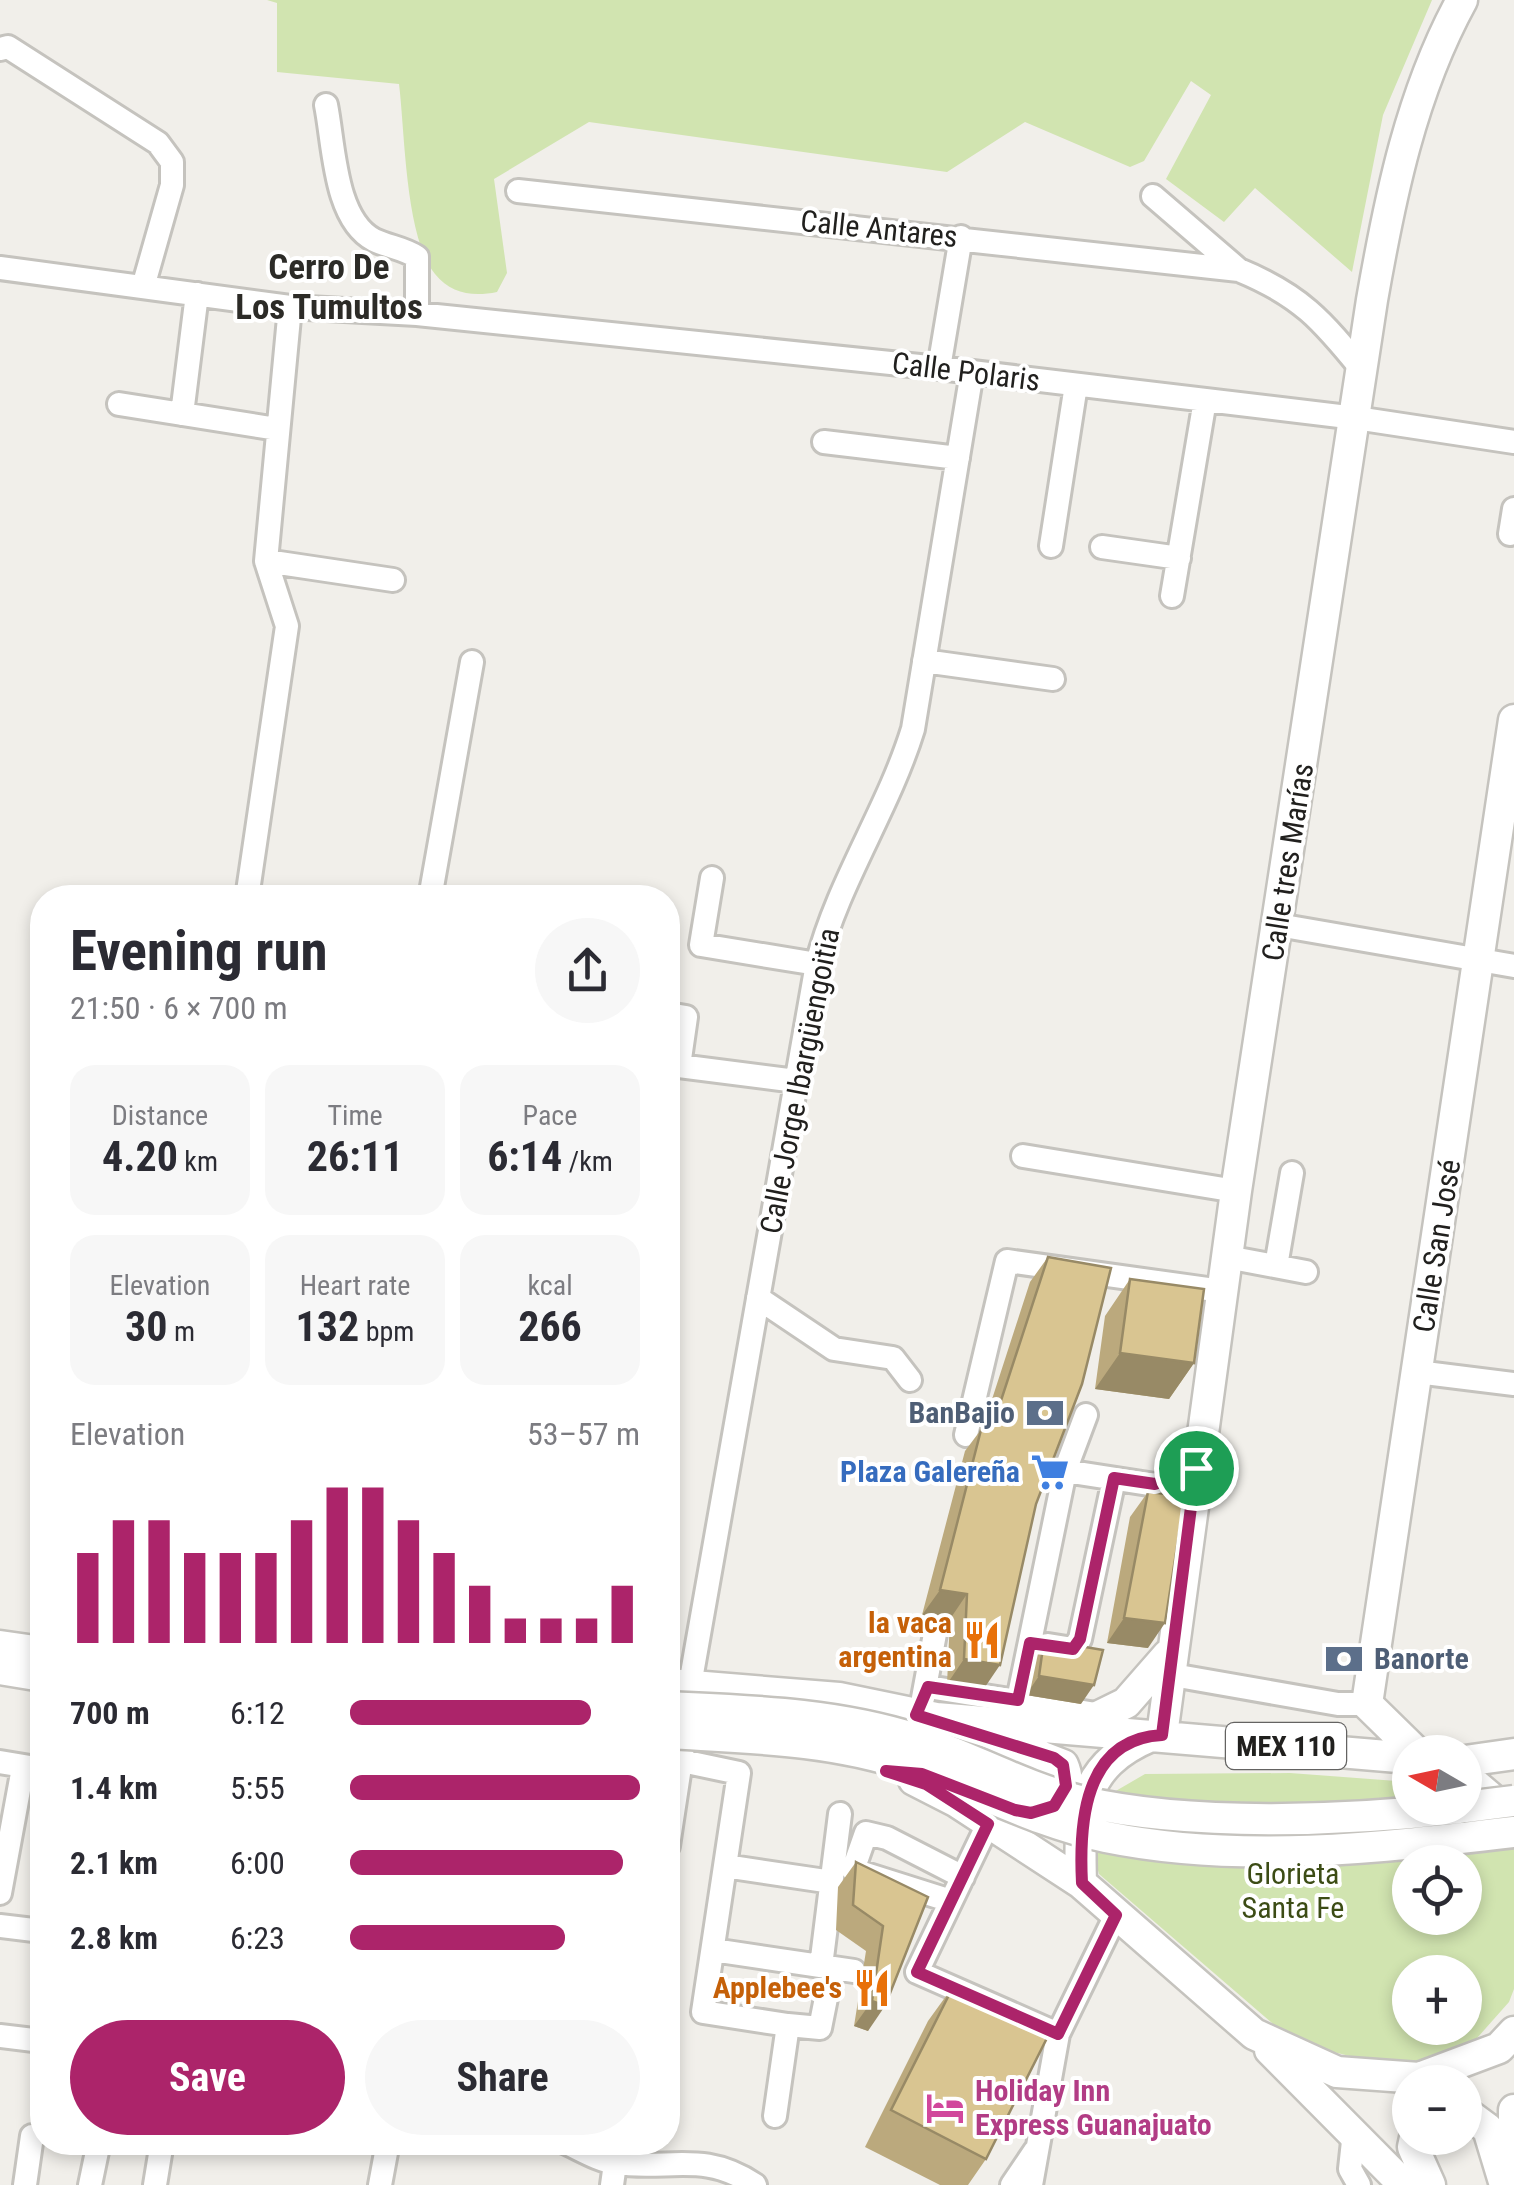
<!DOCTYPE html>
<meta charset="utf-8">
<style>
body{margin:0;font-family:"Roboto Condensed",sans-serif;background:#f7f7f7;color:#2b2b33;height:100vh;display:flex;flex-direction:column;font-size:38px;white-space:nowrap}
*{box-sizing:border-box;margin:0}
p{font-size:32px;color:#7c7c81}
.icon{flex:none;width:55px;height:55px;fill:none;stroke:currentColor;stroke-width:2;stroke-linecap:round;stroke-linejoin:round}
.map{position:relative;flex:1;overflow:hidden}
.drawer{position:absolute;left:30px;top:885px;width:650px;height:1270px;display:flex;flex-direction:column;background:#fff;border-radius:40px;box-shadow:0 5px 15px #0003}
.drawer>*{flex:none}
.needle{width:65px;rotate:279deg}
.buttons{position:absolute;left:1392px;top:1735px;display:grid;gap:20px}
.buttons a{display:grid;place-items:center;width:90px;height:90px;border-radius:50%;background:#fff;box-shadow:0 5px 15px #0003;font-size:50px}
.pin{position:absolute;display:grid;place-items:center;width:85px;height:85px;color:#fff;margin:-42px;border:5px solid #fff;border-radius:50%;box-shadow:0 2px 10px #0007}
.round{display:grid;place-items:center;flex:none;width:105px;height:105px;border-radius:52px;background:#f7f7f7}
.headline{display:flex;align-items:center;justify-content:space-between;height:170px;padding:0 40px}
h1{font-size:55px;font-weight:700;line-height:75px}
.stats{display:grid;grid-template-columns:repeat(3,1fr);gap:15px;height:170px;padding:10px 40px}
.stats div{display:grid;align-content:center;border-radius:25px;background:#f7f7f7;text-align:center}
.stats b{font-size:42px;font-weight:700}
.stats small{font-size:28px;font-weight:400}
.stats p{font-size:28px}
.chart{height:280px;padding:20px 40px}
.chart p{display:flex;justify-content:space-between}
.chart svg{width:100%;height:180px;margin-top:10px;stroke:#ac246a;stroke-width:6}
.primary-button{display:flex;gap:20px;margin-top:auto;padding:20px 40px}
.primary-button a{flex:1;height:115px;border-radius:60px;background:#ac246a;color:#fff;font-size:40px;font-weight:700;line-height:115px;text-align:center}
.primary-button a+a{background:#f7f7f7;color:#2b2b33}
ul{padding:0 40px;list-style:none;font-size:32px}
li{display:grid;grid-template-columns:160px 120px 1fr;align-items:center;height:75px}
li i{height:25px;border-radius:12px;background:#ac246a}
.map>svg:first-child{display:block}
.green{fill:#d1e4b0;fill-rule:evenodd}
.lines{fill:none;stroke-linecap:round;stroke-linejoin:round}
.minor-casing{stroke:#c5c3be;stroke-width:28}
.major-casing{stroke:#c5c3be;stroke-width:35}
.minor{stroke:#fff;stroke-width:22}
.major{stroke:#fff;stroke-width:30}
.major-bridge-casing{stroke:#c5c3be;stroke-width:35;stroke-linecap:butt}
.major-bridge{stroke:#fff;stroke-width:30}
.wall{fill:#bba97d}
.shaded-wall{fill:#988a66}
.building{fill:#d9c591;stroke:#988a66;stroke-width:2.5}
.route-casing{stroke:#fff;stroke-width:20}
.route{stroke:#ac246a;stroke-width:12}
.labels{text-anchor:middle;stroke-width:8;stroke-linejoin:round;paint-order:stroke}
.shield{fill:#fff;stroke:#646362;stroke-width:2.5}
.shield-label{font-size:28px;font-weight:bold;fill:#21201e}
.street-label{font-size:30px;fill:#21201e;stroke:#fff}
.service-label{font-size:30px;font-weight:bold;fill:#4e5e75;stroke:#fff;text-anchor:end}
.shop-label{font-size:30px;font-weight:bold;fill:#366cbe;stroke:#fff;text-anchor:end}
.food-label{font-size:30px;font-weight:bold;fill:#c56008;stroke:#fff;text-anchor:end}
.park-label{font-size:30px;fill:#3c4c15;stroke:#fff}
.hotel-label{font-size:30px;font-weight:bold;fill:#b23c85;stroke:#fff;text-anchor:start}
.quarter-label{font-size:35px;font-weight:bold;fill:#2c2b27;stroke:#fff}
</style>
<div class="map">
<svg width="1514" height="2185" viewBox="0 0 1514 2185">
<rect width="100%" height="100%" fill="#f1efea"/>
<!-- green -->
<path class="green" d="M267,0h1165l-49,115 -31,157 -97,-84 -31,34 -58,-43 45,-84 -20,-14 -47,80 -14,6 -105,-45 -78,50 -358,-50 -95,57 13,94 -10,19c-24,5 -46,2 -62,-18 -30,-37 -30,-142 -36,-190l-122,-12v-69z
M1290,1773l120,9v26l55,-15 43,38 6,13v145l-5,13 -39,44 -69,23 -107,-27 -195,-168 -8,-29 11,-46 43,-25zM1410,1862h55v56h-55zM1410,1972h55v56h-55z"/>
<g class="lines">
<!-- minor casing -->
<g class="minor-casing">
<path id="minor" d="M0,49l8,-2 150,96 14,19v23l-29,102
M326,105c8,39 8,114 48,135 15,7 29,8 43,17v57
M518,191l721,79c61,25 83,50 124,101
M1153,196l86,74
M0,268l290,39 127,7 522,54 417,50 158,24
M939,368l22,-131
M119,404l158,25
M182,414l15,-120
M824,442l134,16
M1510,534l4,-25
M1051,546l25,-161
M1102,547l77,11
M266,561l127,19
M1172,596l33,-196
M924,661l129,18
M712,878l-11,67 116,19
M247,898l40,-272 -21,-65 24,-254
M430,898l42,-236
M1278,925l236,41
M668,1014l18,3 -7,49 117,15
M1023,1156l213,35
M1227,1257l79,15
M1276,1266l16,-93
M758,1298l76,51 59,9 17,22
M1417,1372l97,12
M966,1435l41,-174 215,30
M1065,1471l90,14 36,25
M1048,1645l25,4 7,-10 34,-160
M1167,1674l171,30h29
M690,1685l127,-721c21,-82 71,-154 96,-235l59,-357
M928,1687l174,28
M923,1698l14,-75
M1018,1700l47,-229 21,-56
M682,1761l57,12 -36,239 85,13 -13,91
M0,1762l42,7
M988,1824l-71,148 141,62 58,-119
M668,1846l15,-99
M725,1866l107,16
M0,1893l23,-125
M951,1901l-98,-31 13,-37 21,5 76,39
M0,1926l42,5
M713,1950l141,21
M821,1966l19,-152
M788,2025l32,3 12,-60
M0,2036l42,5
M1354,2132l-4,37 9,16
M564,2142c16,7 35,19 52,21 52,8 87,-13 139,22
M25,2185l7,-49
M90,2185l9,-43
M155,2185l7,-43
M380,2185l8,-43
M612,2185l6,-43
M1012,2185l23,-34
M1031,2185l27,-151"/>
</g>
<!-- major casing -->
<g class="major-casing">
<path id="major" d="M0,1646l42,6
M0,1669l42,7
M668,1684l171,14 97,20 215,18
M1077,1727l49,-24 42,-48
M975,1731l88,34c8,18 1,37 -17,45
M1162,1735l74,-544 136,-891c18,-103 39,-207 90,-300
M1416,1752l-49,-48 147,-984
M1465,1761l49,-7
M1465,1776l47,40
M914,1780l43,22 124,81 173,151 83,38 82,6 80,-30 15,-16
M1081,1883c-2,-69 -2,-117 70,-147l259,22
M1270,2050l134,135
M1514,2110v51
M1465,2112l23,17 17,56
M1415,2138l-2,9 17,38"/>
</g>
<!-- minor -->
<use href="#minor" class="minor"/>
<!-- major -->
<use href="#major" class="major"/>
<!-- major-bridge casing -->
<g class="major-bridge-casing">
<path id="major-bridge" d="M668,1707c83,4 167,6 248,32 55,18 107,48 164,62 111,26 266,20 379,7
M668,1733c80,5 162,6 239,32 68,23 128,57 199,72 132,27 275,11 408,-5
M1465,1807l49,-6"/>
</g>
<!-- major-bridge -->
<use href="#major-bridge" class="major-bridge"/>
</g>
<!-- wall -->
<path class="wall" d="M1048,1257l-12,247 -53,186 -36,-6 3,-65 -28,-4 43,-164 18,-24 47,-145z
M1130,1279l64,84 -25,36 -74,-10 10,-73z
M1148,1492v156l-41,-5 23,-126z
M1044,1640l37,64 -55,-9 5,-36z
M856,1862l72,35 -60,134 -14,-5 12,-75 -30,-21 2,-43z
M954,1985l32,174 -18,26h-28l-75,-38 63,-126z"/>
<!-- shaded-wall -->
<path class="shaded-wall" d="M1120,1353l74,10 -25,36 -74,-10z
M940,1590l27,4 -17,25 -28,-4z
M1124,1618l41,5 -17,25 -41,-5z
M964,1659l36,6 -17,25 -36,-6z
M1039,1676l55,9 -13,19 -55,-9z
M872,2001l13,5 -17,25 -14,-5z"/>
<!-- building -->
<path class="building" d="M1048,1257l63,11 -29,116 -46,120 -36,161 -36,-6 3,-65 -27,-4 42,-164 10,2z
M1130,1279l74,10 -10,74 -74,-10z
M1148,1492l37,4 -20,127 -41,-5z
M1044,1640l59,10 -9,35 -55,-9z
M856,1862l72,35 -43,109 -13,-5 11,-75 -30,-21z
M954,1985l95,49 -63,125 -95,-49z"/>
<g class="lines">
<!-- route casing -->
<g class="route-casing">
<path id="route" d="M1196,1468l-34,267c-79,4 -83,90 -80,148l34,32 -58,119 -141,-62 71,-148 -62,-40 -40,-13 36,3 93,36 16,3 23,-7 12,-20 -3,-21 -9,-7 -138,-43 12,-28 90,13 12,-57 43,6 7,-10 34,-161 41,6z"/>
</g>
<!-- route -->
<use href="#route" class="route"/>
</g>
<!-- icons -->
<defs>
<g id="bank-bare" transform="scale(3)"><path d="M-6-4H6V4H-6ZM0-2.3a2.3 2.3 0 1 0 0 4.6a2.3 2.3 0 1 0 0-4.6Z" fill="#5c6f8a" stroke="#fff" stroke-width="2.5" paint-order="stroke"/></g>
<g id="supermarket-bare" transform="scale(3)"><path d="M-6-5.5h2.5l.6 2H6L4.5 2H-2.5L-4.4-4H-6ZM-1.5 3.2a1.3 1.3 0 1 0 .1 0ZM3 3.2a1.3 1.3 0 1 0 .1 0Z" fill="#3f7fe0" stroke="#fff" stroke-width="2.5" paint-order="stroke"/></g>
<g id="restaurant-bare" transform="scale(3)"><path d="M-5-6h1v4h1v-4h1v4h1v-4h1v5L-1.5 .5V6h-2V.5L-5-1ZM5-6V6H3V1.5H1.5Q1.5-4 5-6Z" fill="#e8710a" stroke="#fff" stroke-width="2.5" paint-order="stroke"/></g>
<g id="hotel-bare" transform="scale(3)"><path d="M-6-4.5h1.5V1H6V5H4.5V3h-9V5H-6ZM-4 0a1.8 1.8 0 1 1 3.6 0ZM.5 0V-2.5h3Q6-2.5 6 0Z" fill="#d1479c" stroke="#fff" stroke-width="2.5" paint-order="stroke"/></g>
</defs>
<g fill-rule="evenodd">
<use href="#bank-bare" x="1045" y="1413"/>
<use href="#supermarket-bare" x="1050" y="1472"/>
<use href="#restaurant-bare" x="982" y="1640"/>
<use href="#bank-bare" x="1344" y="1659"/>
<use href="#restaurant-bare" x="872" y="1988"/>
<use href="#hotel-bare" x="945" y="2108"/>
</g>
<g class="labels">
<!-- shield labels -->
<rect class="shield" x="1226" y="1723" width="120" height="46" rx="8"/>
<g class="shield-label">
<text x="1286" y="1756">MEX 110</text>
</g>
<!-- street labels -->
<g class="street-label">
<text transform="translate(879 229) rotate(6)" y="10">Calle Antares</text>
<text transform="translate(966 372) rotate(7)" y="10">Calle Polaris</text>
<text transform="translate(1288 862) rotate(-81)" y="10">Calle tres Marías</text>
<text transform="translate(800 1081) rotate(-79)" y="10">Calle Jorge Ibargüengoitia</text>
<text transform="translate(1437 1246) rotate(-81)" y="10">Calle San José</text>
</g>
<!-- service labels -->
<g class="service-label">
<text x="1015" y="1423">BanBajio</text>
<text x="1374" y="1669" text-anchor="start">Banorte</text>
</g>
<!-- shop labels -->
<g class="shop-label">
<text x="1020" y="1482">Plaza Galereña</text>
</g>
<!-- food labels -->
<g class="food-label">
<text x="952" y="1633">la vaca<tspan x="952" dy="34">argentina</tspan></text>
<text x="842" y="1998">Applebee's</text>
</g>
<!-- park labels -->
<g class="park-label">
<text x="1293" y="1884">Glorieta<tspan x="1293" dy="34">Santa Fe</tspan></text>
</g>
<!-- hotel labels -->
<g class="hotel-label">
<text x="975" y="2101">Holiday Inn<tspan x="975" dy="34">Express Guanajuato</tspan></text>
</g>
<!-- quarter labels -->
<g class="quarter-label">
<text x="329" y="279">Cerro De<tspan x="329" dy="40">Los Tumultos</tspan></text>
</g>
</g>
</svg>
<div class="buttons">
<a><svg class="needle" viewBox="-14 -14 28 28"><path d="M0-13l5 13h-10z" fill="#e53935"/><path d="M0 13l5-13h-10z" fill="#7c7c81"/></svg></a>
<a><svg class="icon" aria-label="locate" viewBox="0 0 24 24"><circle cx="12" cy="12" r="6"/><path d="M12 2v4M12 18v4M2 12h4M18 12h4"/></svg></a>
<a>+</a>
<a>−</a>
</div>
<div class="pin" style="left:1196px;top:1468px;background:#1e9e55"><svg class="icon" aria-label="arrive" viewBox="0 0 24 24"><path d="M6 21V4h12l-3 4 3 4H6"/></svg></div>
<section class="drawer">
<div class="headline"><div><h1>Evening run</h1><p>21:50 · 6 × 700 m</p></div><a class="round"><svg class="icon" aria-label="share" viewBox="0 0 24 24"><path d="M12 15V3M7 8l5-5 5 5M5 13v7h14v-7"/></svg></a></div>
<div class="stats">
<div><p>Distance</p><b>4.20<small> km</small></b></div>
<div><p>Time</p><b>26:11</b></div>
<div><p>Pace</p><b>6:14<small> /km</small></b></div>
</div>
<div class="stats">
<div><p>Elevation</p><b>30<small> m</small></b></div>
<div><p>Heart rate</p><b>132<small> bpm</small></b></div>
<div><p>kcal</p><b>266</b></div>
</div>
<div class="chart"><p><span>Elevation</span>53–57 m</p>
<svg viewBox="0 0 160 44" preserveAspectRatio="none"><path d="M5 44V22M15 44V14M25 44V14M35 44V22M45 44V22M55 44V22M65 44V14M75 44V6M85 44V6M95 44V14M105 44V22M115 44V30M125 44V38M135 44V38M145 44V38M155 44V30"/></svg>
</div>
<ul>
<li><b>700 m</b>6:12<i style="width:83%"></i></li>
<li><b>1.4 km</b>5:55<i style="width:100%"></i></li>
<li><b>2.1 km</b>6:00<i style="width:94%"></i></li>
<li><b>2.8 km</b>6:23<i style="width:74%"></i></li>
</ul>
<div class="primary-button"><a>Save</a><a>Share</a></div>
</section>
</div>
